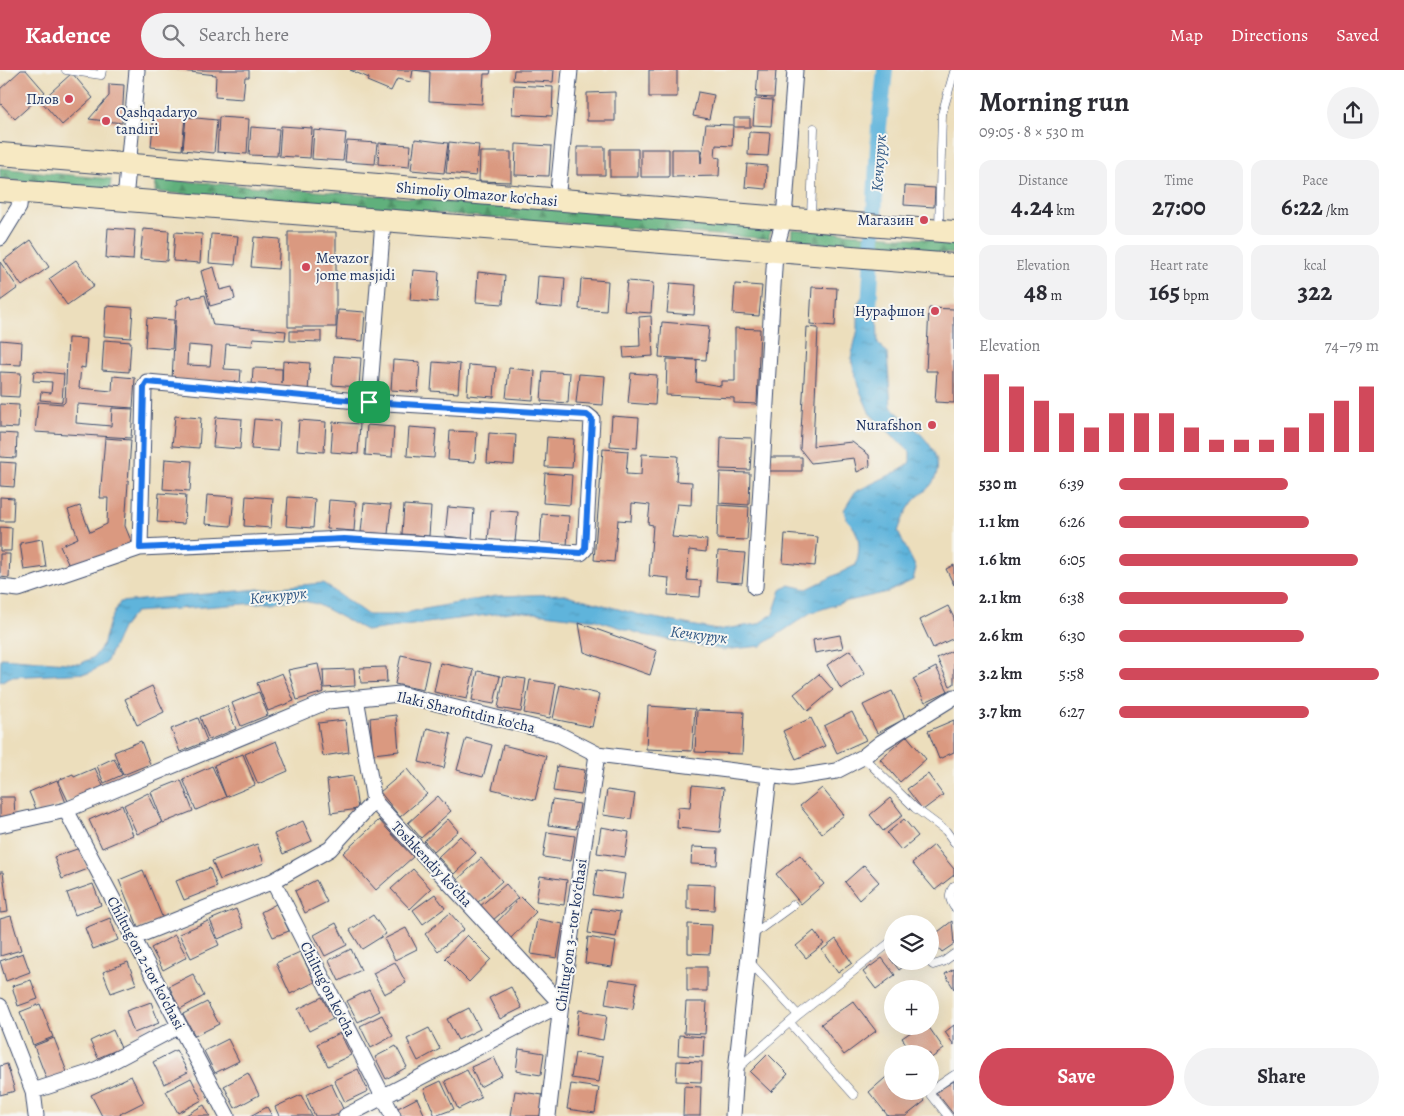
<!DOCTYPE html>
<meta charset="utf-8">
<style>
body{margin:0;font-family:Alegreya,serif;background:#f2f2f3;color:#2b2b33;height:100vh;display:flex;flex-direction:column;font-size:19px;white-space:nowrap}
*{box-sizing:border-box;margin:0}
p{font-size:16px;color:#7c7c81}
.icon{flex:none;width:28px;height:28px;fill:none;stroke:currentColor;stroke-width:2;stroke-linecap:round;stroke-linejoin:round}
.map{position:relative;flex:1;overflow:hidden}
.drawer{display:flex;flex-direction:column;background:#fff;width:450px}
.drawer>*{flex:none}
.controls{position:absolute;left:884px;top:845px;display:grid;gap:10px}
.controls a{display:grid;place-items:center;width:55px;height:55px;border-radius:50%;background:#fff;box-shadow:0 5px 20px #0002;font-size:25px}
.pin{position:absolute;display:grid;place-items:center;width:42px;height:42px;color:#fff;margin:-21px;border-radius:10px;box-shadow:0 2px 8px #0006}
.round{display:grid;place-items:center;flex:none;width:52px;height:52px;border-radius:26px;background:#f2f2f3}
.overview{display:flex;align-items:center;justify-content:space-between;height:85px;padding:0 25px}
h1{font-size:28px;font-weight:700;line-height:38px}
.figures{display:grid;grid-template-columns:repeat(3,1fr);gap:8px;height:85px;padding:5px 25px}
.figures div{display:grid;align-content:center;border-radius:12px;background:#f2f2f3;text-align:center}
.figures b{font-size:25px;font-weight:700}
.figures small{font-size:14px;font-weight:400}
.figures p{font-size:14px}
.chart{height:140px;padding:10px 25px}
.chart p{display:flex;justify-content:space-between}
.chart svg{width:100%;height:90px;margin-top:5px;stroke:#d1495b;stroke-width:6}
.cta{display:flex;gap:10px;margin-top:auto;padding:10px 25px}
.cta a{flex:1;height:58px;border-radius:30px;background:#d1495b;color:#fff;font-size:20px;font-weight:700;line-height:58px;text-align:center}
.cta a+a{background:#f2f2f3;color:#2b2b33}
ul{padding:0 25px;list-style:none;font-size:16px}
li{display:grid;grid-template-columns:80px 60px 1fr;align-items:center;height:38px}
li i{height:12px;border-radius:6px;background:#d1495b}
header{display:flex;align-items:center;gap:30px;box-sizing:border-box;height:70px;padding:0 25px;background:#d1495b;color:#fff}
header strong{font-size:24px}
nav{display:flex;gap:28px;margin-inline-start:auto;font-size:18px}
.search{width:350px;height:45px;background:#f2f2f3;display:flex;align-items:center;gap:12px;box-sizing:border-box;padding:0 18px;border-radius:28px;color:#7c7c81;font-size:19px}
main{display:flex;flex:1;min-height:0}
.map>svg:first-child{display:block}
.forest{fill:url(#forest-firs);stroke:#3e706c}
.water{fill:url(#water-ripples);stroke:#3d729c}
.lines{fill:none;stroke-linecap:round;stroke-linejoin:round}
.canal{stroke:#5fb4db;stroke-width:16}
.building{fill:#da9980;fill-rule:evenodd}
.lane-casing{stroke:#3a496c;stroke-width:9}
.street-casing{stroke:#3a496c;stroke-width:17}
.secondary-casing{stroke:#3a496c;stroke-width:24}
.lane{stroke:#fff;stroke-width:8}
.street{stroke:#fff;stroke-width:15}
.secondary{stroke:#f7e9c3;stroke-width:22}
.route-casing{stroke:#fff;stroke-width:10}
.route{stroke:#1a73e8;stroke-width:6}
.poi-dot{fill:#d1495b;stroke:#f6f6f2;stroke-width:2}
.labels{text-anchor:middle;stroke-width:4;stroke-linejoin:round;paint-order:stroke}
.poi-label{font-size:15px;fill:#1b2f5e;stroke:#f6f6f2;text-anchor:end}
.street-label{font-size:15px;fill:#1b2f5e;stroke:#f6f6f2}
.water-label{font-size:16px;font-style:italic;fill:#2f5784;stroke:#f6f6f2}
</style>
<header>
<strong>Kadence</strong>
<div class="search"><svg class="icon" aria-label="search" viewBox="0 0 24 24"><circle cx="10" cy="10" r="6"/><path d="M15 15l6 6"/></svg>Search here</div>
<nav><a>Map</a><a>Directions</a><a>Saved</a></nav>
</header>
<main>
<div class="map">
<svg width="954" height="1046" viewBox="0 0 954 1046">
<defs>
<pattern id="forest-firs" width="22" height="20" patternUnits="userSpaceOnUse" patternTransform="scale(1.25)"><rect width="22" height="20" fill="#61b07b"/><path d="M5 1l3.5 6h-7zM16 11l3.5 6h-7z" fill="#4f9068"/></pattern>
<pattern id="water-ripples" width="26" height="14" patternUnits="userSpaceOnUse" patternTransform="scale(1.25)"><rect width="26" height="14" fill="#5fb4db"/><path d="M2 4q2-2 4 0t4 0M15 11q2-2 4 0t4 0" fill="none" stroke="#4e93b5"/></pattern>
</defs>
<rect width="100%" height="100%" fill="#f6f6f2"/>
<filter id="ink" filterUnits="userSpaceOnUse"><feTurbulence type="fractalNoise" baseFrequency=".02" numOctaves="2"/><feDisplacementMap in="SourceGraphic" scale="10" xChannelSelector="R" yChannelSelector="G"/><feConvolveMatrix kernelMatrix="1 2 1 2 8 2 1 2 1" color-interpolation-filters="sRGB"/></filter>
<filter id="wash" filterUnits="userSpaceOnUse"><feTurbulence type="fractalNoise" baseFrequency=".0096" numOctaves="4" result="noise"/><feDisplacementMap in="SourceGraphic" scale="20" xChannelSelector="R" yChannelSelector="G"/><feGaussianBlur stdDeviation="1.12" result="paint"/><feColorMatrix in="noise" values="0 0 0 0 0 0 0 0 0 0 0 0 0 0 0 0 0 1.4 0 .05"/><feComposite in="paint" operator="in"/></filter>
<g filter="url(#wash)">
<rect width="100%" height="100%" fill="#ecdebc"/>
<!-- forest -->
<path class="forest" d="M0,98l111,11 -1,13 -110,-13z
M156,109l615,46 -2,14 -614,-47z
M792,159l162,12v13l-163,-13z"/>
<!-- water -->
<path class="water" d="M868,218l9,18 1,37 9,10 4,54c19,18 63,47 40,78 -4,5 -10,9 -15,13 -9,11 -14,21 -18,34l18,36 -3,12 -25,12 -44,10 -34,11 -49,33 -38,4 -79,-15 -48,-15 -79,-9 -150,20 -50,-27 -18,-4 -164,12 -13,16 -16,35 -17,10 -79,4 -10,5 1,-24 79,6 14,-7 9,-12 7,-24 10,-19 203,-19 45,32h24l104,-19 67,-2 81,22 73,14 41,-6 15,-10 8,-24 8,-5 18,4 49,-24c3,-12 5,-23 -1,-35 -5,-9 -9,-8 -11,-20l11,-18 47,-23 8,-7v-10l-40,-38 -12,-28 -7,-28 7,-29v-26z"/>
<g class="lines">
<!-- canal -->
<path class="canal" d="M869,239l10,-182 6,-57"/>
</g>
<g id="blocks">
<!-- building -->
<path class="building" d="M21,0h5l19,22 -30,27 -15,-16v-14z
M173,0h76v7h-4l-2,22 -28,-2 1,-22z
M350,0h63l-2,12 -14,-3 -6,12 -24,-10 2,-3z
M413,0h78l-1,4h-6l-2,30 -53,-3 1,-29z
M514,0h40l-1,12 -40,-2z
M649,0h28v27h-28z
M758,0h18l-2,28 -18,-1z
M72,3l21,25 -31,27 -21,-24z
M109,14l15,1 -2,38 -33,-4 20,-23z
M514,15l39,2 -1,29 -40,-2z
M615,22v29h-28v-28z
M698,22l16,3 -5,24 -16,-3z
M755,29l18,1 -2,26 -18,-1z
M154,44l31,3 -3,33 -31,-3z
M186,47l31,3 -3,33 -31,-3z
M219,47l30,2 -2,35 -30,-2z
M734,48h16v9h-16z
M706,54l27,1 -1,21 -16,-1 -1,12 5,1 -1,18 -47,1v-28h28l1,14z
M281,56l31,2 -2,30 -31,-2z
M251,57l28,2 -2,27 -28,-1z
M314,60l32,3 -3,28 -31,-2z
M749,62l21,1 -2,23 -20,-1z
M415,69l33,4 -4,30 -33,-3z
M347,71l30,2 -2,21 -30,-2z
M449,72l30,3 -3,31 -30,-3z
M379,73l32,2 -2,22 -31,-3z
M516,74l35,2 -2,30 -34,-1z
M577,77h28v28h-28z
M610,79h28v28h-28z
M641,79h28v28h-28z
M480,82h31v30l-32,-1z
M747,94l20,2 -1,23 -21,-2z
M905,116l30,2 -1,19 -30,-2z
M108,158l27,2 -2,30 -27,-2z
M143,159l26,2 -2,30 -27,-2z
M175,162l27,2 -2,29 -27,-2z
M288,162h48v95h-48z
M211,164l27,2 -3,29 -26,-2z
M254,167l26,2 -2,30 -27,-2z
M31,170l18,27 -27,19 -18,-26z
M76,190l18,26 -27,19 -18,-26z
M0,192l18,26 -18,13z
M214,197l6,23 12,-3 3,12 -25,7 -9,-35z
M413,200l26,2 -2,30 -27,-2z
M478,202l27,3 -2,29 -27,-2z
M538,206l27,2 -2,30 -27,-2z
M581,209l27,2 -2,30 -27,-2z
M627,211l26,2 -2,30 -27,-2z
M670,213l26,2 -2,30 -27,-2z
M735,214l27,2 -3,30 -26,-2z
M812,217l25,1 -2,38 -25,-2z
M191,225l1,3 13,-3 8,30 73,6 -1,9 -32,-2 -1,8 -26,-2 -2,25 17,1 -1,12 -68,-2 4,-75 2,-1 -1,-4zM188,275l24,2 -2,19 -23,-1z
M106,236l27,2 -2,30 -27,-2z
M929,238l25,1v94l-19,-1 2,-31h-11z
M338,240l27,2 -2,29 -27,-2z
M651,246l2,40 -29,2 -1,-11 17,-1 -1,-29z
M147,248l27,2 -2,29 -27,-2z
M662,252l47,4 -3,34 -47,-3z
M807,257l11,1 -5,118 39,-4 17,13 1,11 -13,6 -3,-14 -43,5 -11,-14z
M735,258l25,1 -3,75 -23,-1v-5l-68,-3 1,-36 30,1 -1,22 25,4v-5h14z
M290,261h31v11l-31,-1z
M68,268l19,1 -2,29 -4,-1 -2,21 33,3 1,-15 22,2 -2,30 -56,-4 -1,19 35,3 1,-18 21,1 -2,29 -96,-6 3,-30 25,2 2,-2z
M0,270l22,2 -1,23 -21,-1z
M104,270l27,2 -2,30 -27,-2z
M334,286l27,2 -2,29 -27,-2z
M393,290l27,2 -2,30 -27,-2z
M283,291l27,2 -2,29 -56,-5 1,-19 29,1v15z
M433,292l27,2 -2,29 -27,-2z
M469,295l27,2 -2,30 -27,-2z
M509,298l26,3 -2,29 -27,-2z
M34,301l30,3 -2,28 -22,-2 1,-8 10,1 1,-11 -19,-1z
M543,301l27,2 -2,30 -27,-2z
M0,302l21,1 -2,24 -19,-1z
M631,303l26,2 -2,30 -27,-2z
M579,304l26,2 -2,29 -27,-2z
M0,334l19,1 -1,23 -18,-1z
M175,346l26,2 -2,30 -27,-2z
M612,346l27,2 -2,30 -27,-2z
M216,347l26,2 -2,30 -27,-2z
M254,349l26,2 -2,30 -27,-2z
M299,350l27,2 -2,30 -27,-2z
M333,352l27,2 -2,30 -27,-2z
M367,355l27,2 -2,30 -27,-2z
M409,357l27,2 -2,29 -27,-2z
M450,361l27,1 -2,30 -27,-2z
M0,363l17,1 -1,24 -16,-1z
M489,363l27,2 -2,30 -27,-2z
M547,367l27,2 -2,29 -27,-1z
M721,367l31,1 -2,32 -30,-1z
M105,368l26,2 -6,86 7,17 -62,25 -10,-22 18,-8 -10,-28 12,-4 10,26 17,-8 1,-26h-8z
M603,379l25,2 -2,23 15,1 1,-21 36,2 -2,25 16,1 -1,23 -14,-1 -5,33 35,3 -1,12 -17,-2 -2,30 14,1 -1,16 -32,-2 1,-17 -20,-2 4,-51 -5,-1 2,-19 -18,-2 -1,18 -13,-1 -4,42 -20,-2z
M768,387h34v14h-34z
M165,389l27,2 -2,30 -27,-2z
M0,392l16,1 -2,24 -14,-1z
M720,402l30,1 -1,32 -30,-2z
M545,403l27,2 -2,30 -27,-2z
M159,423l27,2 -2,29 -27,-2z
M207,425l27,2 -3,29 -26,-2z
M246,426l27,2 -2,30 -27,-2z
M0,427l14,1 -1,23h-13z
M288,427l27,2 -2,29 -27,-2z
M329,430l27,2 -2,29 -27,-2z
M364,433l27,2 -3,29 -27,-2z
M404,435l27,2 -2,29 -27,-2z
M718,435l31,2 -2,33 -30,-1z
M448,437l26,2 -2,30 -27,-3z
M491,440l27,2 -3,30 -27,-2z
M542,444l27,2 -2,30 -27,-2z
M0,457l12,1 -1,23h-11z
M785,464l33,3 -3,29 -32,-3z
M42,469l4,28 -22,3 -4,-27z
M718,481l27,2 -3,30 -26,-2z
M0,484h10l-1,24 -9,-1z
M954,495v20l-8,-16z
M948,536l6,12v20l-21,10 -13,-28z
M579,553l78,28 -7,24 -66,-23z
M840,565l3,13 -28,5 -2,-13z
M850,580l15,24 -24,15 -14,-24z
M954,580v34l-4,2 -13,-28z
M401,585l28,6 -6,29 -28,-6z
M440,593l34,7 -7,29 -33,-7z
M318,594l6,28 -27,8 -9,-30z
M386,597l1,15 -26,1 -1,-15z
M936,597l12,24 -23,11 -12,-23z
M354,599l1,17 -31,2 -1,-18z
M478,601l22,5 -6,28 -22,-4z
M282,603l12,28 -26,10 -11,-28z
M819,604l14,16 -25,21 -14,-17z
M504,606l22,3 -5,33 -23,-4z
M530,610l26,4 -6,34 -26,-5z
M560,615l39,9 -7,33 -39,-8z
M152,616l12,26 -27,13 -12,-26z
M892,621l13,28 -28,14 -14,-28z
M259,622l9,23 -27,11 -9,-23z
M227,636l9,23 -27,11 -9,-23z
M648,636l47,3 -3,42 -46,-2z
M697,640l47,2 -2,42 -47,-2z
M852,642l14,28 -29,13 -13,-27z
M396,645l3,36 -26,3 -3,-36z
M198,648l9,23 -27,11 -9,-23z
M811,648l14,28 -29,13 -13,-28z
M345,650l4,32 -26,4 -5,-33z
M954,650v32l-15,7 -11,-28z
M427,658l24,6 -7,34 -25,-6z
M907,666l19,23 -26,23 -20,-23z
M466,668l26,7 -9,32 -26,-7z
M141,671l9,23 -27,11 -9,-23z
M276,671l12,30 -30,13 -13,-30z
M503,675l43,11 -11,44 -43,-11z
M243,684l12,31 -29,12 -12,-32z
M114,688l8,17 -18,8 -7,-17z
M212,696l14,31 -30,13 -13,-31z
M557,696l28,4 -4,25 -28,-4z
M95,698l8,18 -35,15 -10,-21 15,-6 1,3z
M407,699l20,25 -27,23 -20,-25z
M928,704l15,21 -20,15 -16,-21z
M353,706l5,33 -27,4 -4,-33z
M57,710l9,23 -28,11 -9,-22z
M181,710l12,31 -30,12 -12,-31z
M692,715l32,3 -4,44 -43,-4 1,-21 12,1z
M822,718l22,27 -22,18 -22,-27z
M607,720l28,4 -4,25 -28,-4z
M148,723l14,30 -25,11 -13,-29z
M438,726l13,15 -30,27 -13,-15z
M0,727h14l1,22 -15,1z
M890,728l13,17 -20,16 -13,-16z
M552,730l28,4 -4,25 -28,-4z
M122,735l11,30 -31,13 -13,-28z
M448,749l10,12 -24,21 -10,-11z
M904,749l14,17 -17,14 -14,-17z
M379,750l34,37 -37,33 -33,-37z
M303,751l9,20 -29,13 -9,-20z
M601,757l28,5 -4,25 -28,-4z
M547,762l28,4 -4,25 -28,-4z
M460,766l16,17 -22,21 -16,-17z
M257,774l7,19 -44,17 -8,-19z
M934,775l20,24v6l-19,15 -23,-27z
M692,777l26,1 -1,17 -26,-1z
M80,778l8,21 -26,10 -8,-22z
M800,785l24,29 -23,20 -25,-30z
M481,788l21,23 -25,22 -21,-22z
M864,795l15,17 -20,18 -14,-18z
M210,798l7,19 -33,13 -8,-19z
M413,799l18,20 -21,20 -19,-20z
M143,800l20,49 -24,10 -20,-49z
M597,800l28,4 -4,25 -28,-4z
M0,802h3l5,40 -8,1z
M540,806l27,4 -3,25 -28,-4z
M316,810l11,22 -22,11 -10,-22z
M93,814l8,21 -26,10 -8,-22z
M506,814l12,14 -26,23 -13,-14z
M687,814l28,1 -1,25 -27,-1z
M435,824l10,14 -22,16 -10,-14z
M521,827l15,15 -27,28 -15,-15z
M276,834l13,27 -16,6 -12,-25z
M592,838l28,4 -4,25 -28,-4z
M236,839l8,19 -26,11 -8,-19z
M450,843l14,16 -26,22 -13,-17z
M373,845l13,19 -24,15 -12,-19z
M11,846l10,34 -21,6v-37z
M110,848l8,22 -25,9 -8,-21z
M537,849l26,5 -6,34 -26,-4z
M208,851l11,24 -28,13 -12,-24z
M952,851l2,23 -12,8 -12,-14z
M336,853l11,22 -22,11 -11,-21z
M688,854l24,1 -2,29 -22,-1z
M406,858l11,21 -22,11 -11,-21z
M814,861l10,13 -18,14 -10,-12z
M175,865l12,22 -24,13 -12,-22z
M467,865l24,24 -22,23 -24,-24z
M588,867l28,5 -4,25 -27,-4z
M836,869l16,24 -14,10 -16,-23z
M351,879l10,21 -22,11 -10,-21z
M300,882l15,30 -25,12 -14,-31z
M23,883l7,19 -24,9 -6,-20z
M892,886v5h19l-12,9 -9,-12z
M882,888l13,17 -19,14 -13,-17z
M128,892l8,22 -25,9 -8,-21z
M395,892l11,21 -22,11 -11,-21z
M687,897h20v24h-20z
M954,899v20l-9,-15z
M193,904l11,22 -24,13 -11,-23z
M609,909l28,4 -4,26 -28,-5z
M31,910l7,19 -20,7 -6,-20z
M511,917l11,21 -22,11 -11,-21z
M369,920l11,21 -22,11 -11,-21z
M322,927l11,22 -24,12 -11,-22z
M853,931l23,30 -32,24 -23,-31z
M151,932l8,21 -25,10 -8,-22z
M207,932l12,22 -24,12 -12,-22z
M686,932h21l-2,32 -21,-1z
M40,934l13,33 -20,8 -13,-33z
M469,938l11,21 -22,11 -11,-21z
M579,940l28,5 -4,25 -27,-5z
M382,945l11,21 -22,12 -11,-22z
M954,955v20l-9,-13z
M920,956h8l16,23 -14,10v-5h-17l-11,-16z
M429,958l11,21 -22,12 -11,-22z
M113,960l8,18 -23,10 -8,-17z
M340,963l11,22 -23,11 -11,-22z
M679,965l25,2 -1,20 -25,-2z
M54,968l13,34 -20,8 -13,-34z
M228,969l11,22 -24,12 -11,-22z
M396,976l11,21 -21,12 -11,-22z
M519,979l25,4 -3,22 -25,-4z
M176,980l12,22 -24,12 -11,-22z
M575,983l28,4 -4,25 -28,-4z
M768,984l20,20 -17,18 -21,-20z
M494,987l8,18 -22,12 -9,-20z
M677,991l25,1 -1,20 -25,-1z
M7,994l8,27 -15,4v-29z
M358,999l10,22 -23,11 -11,-22z
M467,1000l14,28 -23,11 -13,-28z
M892,1002v19h25l8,10 -19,15h-18l-19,-24z
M248,1003l11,22 -24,13 -11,-22z
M131,1006l13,26 -24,12 1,2h-19l-11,-21z
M191,1008l11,22 -24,13 -12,-22z
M441,1011l13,28 -19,7 -11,-27z
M954,1011v34l-18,-23z
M331,1013l13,28 -10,5h-19l-9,-21z
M571,1014l28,4 -4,25 -28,-4z
M684,1016l17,1 -1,29h-17z
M515,1021l28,4 -3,21h-29z
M301,1025l11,21h-33l-4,-9z
M417,1028l8,18h-25l-4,-7z
M204,1035l6,11h-26z
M267,1037l5,9h-22z"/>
</g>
</g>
<g filter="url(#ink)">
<use href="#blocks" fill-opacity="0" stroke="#3a496c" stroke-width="1"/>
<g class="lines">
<!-- lane casing -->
<g class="lane-casing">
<path id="lane" d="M66,0l35,5 1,-5
M811,148l3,-90
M939,158l3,-114 12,-42
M863,687l52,51 31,23 8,11
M954,816c-6,8 -5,13 0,21
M752,865l41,-30
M749,891l49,54
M928,891l5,4 10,-3 11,-8
M790,953l64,72
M738,998l60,-53 94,-74
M948,1046l-19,-24 25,-17"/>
</g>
<!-- street casing -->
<g class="street-casing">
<path id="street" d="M125,130l12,-130
M557,131l13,-131
M0,168l19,-31 1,-15
M369,332l14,-181
M0,517l19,2 121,-41 204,-9 237,14 4,-4 7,-130 -5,-4 -218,-13 -222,-20 -3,5 -4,161
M755,517l20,-335 9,-33 11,-149
M66,740l161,306
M0,755l66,-15 262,-109 72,-7 156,39 41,21 195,24 44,-7 27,-14 19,-15 72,-45
M273,811l120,235
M132,868l141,-57 57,-32 44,-48
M0,936l33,85 3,25
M33,1021l59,-19 87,-46
M346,1046l215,-112 -187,-203 -18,-103
M548,1046l13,-112 36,-250
M733,1046l3,-46 33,-293"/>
</g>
<!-- secondary casing -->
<g class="secondary-casing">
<path id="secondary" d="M0,84l954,78
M0,120l954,75"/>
</g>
<!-- lane -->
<use href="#lane" class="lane"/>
<!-- street -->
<use href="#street" class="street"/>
<!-- secondary -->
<use href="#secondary" class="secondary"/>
</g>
</g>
<g class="lines" filter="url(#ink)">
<!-- route casing -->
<g class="route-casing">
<path id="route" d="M147,312l222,20 218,13 5,4 -7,130 -4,4 -237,-14 -204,9 4,-161z"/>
</g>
<!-- route -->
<use href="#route" class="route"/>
</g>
<!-- markers -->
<g class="poi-dot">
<circle cx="69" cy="29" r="5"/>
<circle cx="106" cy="51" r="5"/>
<circle cx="924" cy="150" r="5"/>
<circle cx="306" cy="197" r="5"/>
<circle cx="935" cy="241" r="5"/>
<circle cx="932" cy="355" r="5"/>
</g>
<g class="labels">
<!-- poi labels -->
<g class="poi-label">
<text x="59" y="34">Плов</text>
<text x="116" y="47" text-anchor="start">Qashqadaryo<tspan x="116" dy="17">tandiri</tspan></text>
<text x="914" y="155">Магазин</text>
<text x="316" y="193" text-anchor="start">Mevazor<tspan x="316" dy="17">jome masjidi</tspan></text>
<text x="925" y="246">Нурафшон</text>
<text x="922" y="360">Nurafshon</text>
</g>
<!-- street labels -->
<g class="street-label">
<text transform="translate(477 124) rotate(5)" y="5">Shimoliy Olmazor ko'chasi</text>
<text transform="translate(466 642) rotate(13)" y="5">Ilaki Sharofitdin ko'cha</text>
<text transform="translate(432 794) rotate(47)" y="5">Toshkendiy ko'cha</text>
<text transform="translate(571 865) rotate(-82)" y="5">Chiltug'on 3--tor koʻchasi</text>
<text transform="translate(146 893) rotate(62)" y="5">Chiltug'on 2-tor ko'chasi</text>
<text transform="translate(328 919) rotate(63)" y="5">Chiltug'on ko'cha</text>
</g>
<!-- water labels -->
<g class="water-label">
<text transform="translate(878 93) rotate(-86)" y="6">Кечкурук</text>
<text transform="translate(278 525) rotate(-6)" y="6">Кечкурук</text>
<text transform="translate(699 564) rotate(7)" y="6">Кечкурук</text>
</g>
</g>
</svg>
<div class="controls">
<a><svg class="icon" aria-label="layers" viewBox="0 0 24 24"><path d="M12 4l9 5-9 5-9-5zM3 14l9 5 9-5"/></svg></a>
<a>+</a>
<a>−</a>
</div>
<div class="pin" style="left:369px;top:332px;background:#1e9e55"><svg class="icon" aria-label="arrive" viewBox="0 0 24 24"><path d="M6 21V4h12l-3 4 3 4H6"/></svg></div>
</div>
<section class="drawer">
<div class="overview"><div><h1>Morning run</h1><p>09:05 · 8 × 530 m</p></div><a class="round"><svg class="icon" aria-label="share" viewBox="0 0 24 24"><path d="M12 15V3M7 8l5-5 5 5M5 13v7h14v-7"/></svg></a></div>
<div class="figures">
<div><p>Distance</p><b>4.24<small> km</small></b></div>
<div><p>Time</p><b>27:00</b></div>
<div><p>Pace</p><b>6:22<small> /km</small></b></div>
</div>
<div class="figures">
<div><p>Elevation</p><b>48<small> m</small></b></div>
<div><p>Heart rate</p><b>165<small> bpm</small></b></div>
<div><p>kcal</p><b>322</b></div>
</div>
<div class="chart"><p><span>Elevation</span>74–79 m</p>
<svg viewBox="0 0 160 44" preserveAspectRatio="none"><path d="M5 44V6M15 44V12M25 44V19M35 44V25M45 44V32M55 44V25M65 44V25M75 44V25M85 44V32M95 44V38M105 44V38M115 44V38M125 44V32M135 44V25M145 44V19M155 44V12"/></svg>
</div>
<ul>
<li><b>530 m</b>6:39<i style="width:65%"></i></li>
<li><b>1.1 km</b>6:26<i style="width:73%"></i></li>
<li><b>1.6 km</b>6:05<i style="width:92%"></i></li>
<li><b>2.1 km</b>6:38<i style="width:65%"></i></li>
<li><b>2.6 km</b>6:30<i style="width:71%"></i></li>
<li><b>3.2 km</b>5:58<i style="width:100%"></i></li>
<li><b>3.7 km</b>6:27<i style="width:73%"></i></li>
</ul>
<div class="cta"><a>Save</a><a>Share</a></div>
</section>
</main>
